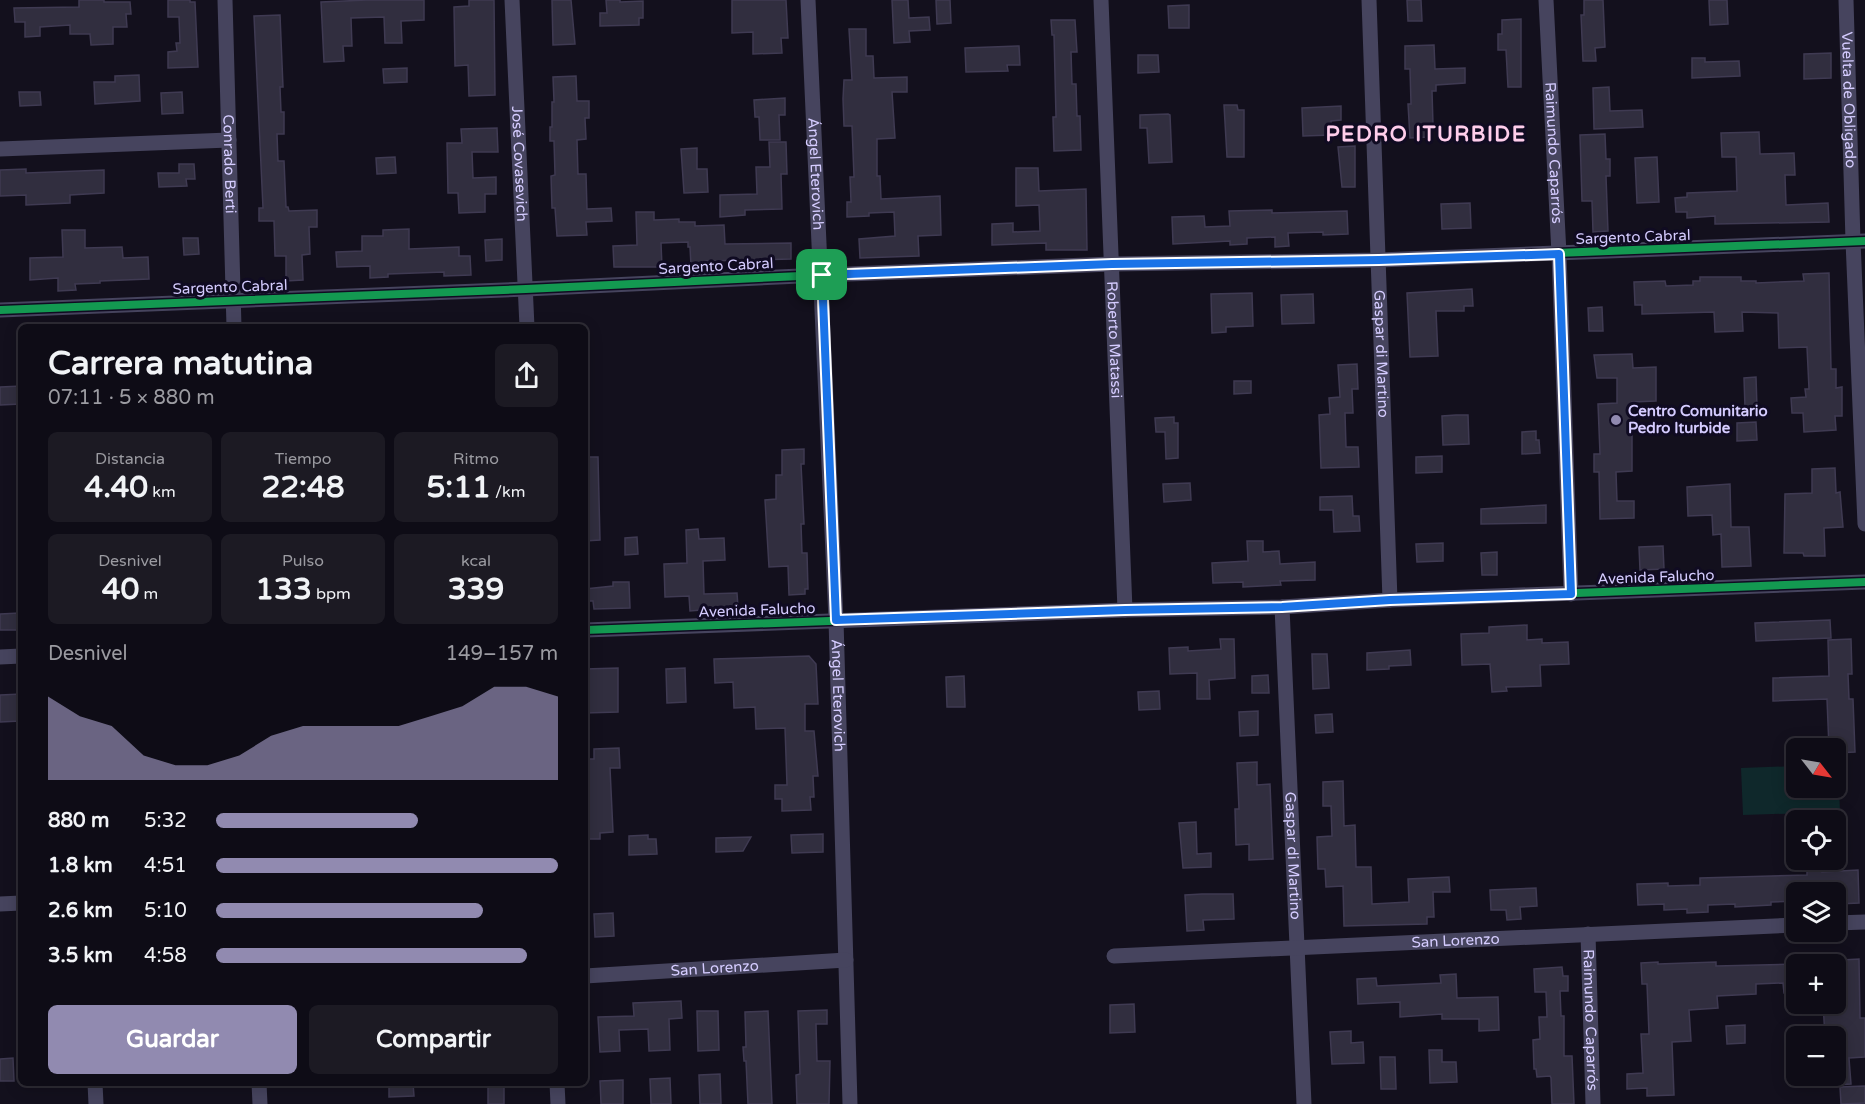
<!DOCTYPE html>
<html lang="es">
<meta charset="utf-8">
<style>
body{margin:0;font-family:"Varela Round",sans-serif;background:#1c1a23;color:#f1f3f6;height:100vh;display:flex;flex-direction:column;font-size:22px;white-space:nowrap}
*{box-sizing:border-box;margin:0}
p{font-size:20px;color:#9b9ba1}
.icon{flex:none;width:33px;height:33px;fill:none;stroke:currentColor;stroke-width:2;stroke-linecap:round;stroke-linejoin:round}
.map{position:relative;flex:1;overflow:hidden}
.sheet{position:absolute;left:18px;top:324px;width:570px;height:762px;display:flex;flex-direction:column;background:#0e0c16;border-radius:9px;box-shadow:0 3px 15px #0003,0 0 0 2px #2e2c35}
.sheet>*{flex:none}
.needle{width:39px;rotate:121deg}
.tools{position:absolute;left:1786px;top:738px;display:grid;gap:12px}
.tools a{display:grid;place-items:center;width:60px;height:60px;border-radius:9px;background:#0e0c16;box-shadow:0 3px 15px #0003,0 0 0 2px #2e2c35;font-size:30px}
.pin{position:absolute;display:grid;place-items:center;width:51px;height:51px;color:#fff;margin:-26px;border-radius:12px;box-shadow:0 3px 9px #0006}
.round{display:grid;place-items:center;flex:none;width:63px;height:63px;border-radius:9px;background:#1c1a23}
.head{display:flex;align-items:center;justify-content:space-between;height:102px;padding:0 30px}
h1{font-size:33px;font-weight:700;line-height:45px}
.stats{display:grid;grid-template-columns:repeat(3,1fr);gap:9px;height:102px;padding:6px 30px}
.stats div{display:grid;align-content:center;border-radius:9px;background:#1c1a23;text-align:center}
.stats b{font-size:30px;font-weight:700}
.stats small{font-size:16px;font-weight:400}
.stats p{font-size:16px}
.chart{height:168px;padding:12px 30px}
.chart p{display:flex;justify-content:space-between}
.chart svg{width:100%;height:108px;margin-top:6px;fill:#918ab0;opacity:.7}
.primary-button{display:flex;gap:12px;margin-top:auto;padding:12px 30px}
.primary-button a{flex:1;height:69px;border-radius:9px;background:#918ab0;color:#fff;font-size:24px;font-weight:700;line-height:69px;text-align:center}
.primary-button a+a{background:#1c1a23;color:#f1f3f6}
ul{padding:0 30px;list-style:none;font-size:20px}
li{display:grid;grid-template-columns:96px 72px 1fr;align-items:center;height:45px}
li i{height:15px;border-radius:8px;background:#918ab0}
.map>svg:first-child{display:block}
.green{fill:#0f282b}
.building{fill:#312e3f;stroke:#3f3a52;stroke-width:1.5}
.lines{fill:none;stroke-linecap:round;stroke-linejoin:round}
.street{stroke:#46445e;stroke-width:15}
.cycleway-casing{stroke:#100b22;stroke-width:11}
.cycleway{stroke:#139951;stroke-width:8}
.route-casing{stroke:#fff;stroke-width:12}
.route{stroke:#1a73e8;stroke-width:8}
.poi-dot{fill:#918ab0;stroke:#100b22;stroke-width:2}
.labels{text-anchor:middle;stroke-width:6;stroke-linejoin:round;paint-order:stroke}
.street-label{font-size:15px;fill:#d5ccff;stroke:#100b22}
.poi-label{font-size:15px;font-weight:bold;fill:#d5ccff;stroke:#100b22;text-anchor:start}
.district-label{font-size:21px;font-weight:bold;letter-spacing:1.5px;fill:#ffceeb;stroke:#100b22}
</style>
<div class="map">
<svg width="1865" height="1104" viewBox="0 0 1865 1104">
<rect width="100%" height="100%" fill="#13101d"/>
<!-- green -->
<path class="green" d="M1838,764l2,48 -97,3 -2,-47 56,-2v22h39v-23z"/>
<!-- building -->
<path class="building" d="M79,0h25v2h26l1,12h-5l1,13h-14v17l-22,1 -1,-11h-20v-9l-30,2v9l-15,1v-15h-10l-1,-14 65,-1z
M168,0h22v2h5l3,65 -30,1v-16l9,-1 -1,-8h4l-1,-26h-11z
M367,0h57v20l-23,1 1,22h-17l-1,-26 -33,1 1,28h-9l1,15 -20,1 -3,-60z
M469,0h25l1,95 -26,1 -1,-31 -13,1 -1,-59 15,-1z
M552,0h19l4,44 -22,1z
M606,0h14v2l23,-1v17h-4v7l-39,1v-13h7z
M732,0h54l2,38h-7l1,15 -29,1v-22l-21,1z
M892,0h16l1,18 20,-1 1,13 -21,1 1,11 -16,1z
M936,0h14l1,23 -14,1z
M1407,0h14l1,21h-14z
M1584,0h19l2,47 -10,1 1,13h-13l-2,-46h3z
M1709,0h18l1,24 -18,1z
M1189,5v23h-20l-1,-22z
M280,15l3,72h-3l1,25h3v22h-7l1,27h6l2,46h2l1,4 28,-1v17h-8l1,27 -8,1 1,25 -17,1v-25h-11l-1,-35h-15v-13h4l-9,-192z
M1521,19v68h-13l-2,-37h-8v-16h4v-14z
M1051,20h24l2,32h-6l1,32h4l1,32h3l1,34 -27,1 -1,-34h3l-2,-82h-2z
M849,29h17v27h7l1,22 33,-1v15h-15l3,46 -18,1v37h3l1,23 59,-3 1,39 -23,1 1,20 -59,2 -1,-19 36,-3 -1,-24 -25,1v3l-22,1v-15h4l-1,-25h4l-2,-51h-8l-1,-27 1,-19h8z
M1434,45l1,24 30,-1v15l-29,2v6h-4l1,33h-4v13l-19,1 -2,-34h3l-1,-35h-5v-23z
M1019,46l1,19h-13l1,6 -42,1 -1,-24z
M1831,53v25l-27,1v-25z
M1138,55h20l1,17 -21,1z
M1692,58h13v4l34,-1 1,15 -48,2z
M407,68v14l-23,1 -1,-14z
M139,75l1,26 -45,3 -1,-22h21v-6z
M576,76l1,25h12v17h-4l1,21 -9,1 1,34h8l1,35 24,-1 1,13 -26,1 1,13 -30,1 -2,-28h-3l-1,-32 4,-1 -1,-34h-4v-14h2v-25h2l-1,-25z
M1609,87l1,24 32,-1 1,17 -49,2 -1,-41z
M19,92h21l1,13 -21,1z
M182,92l1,21 -21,1 -1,-21z
M785,98v17h-6l1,25h-20l-1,-23h-4l-1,-17z
M1224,105h13l1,5h6v47h-17z
M1341,106v14l-10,1 1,14 -29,1 -1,-28z
M1168,114l2,1 2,47 -23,1 -2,-35h-7v-13z
M497,128l1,24h-26l1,26 23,-1v17h-11v18l-26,1 -1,-20h-10l-1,-50h15l-1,-14z
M1759,132l1,22 34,-1 1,22h-10l1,30 42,-2 1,19 -114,2v-8l-28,2v-6h-11l-1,-14 12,-1v-4l50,-2 -1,-34h-14l-1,-24z
M1605,134l1,25h4v17h-4l2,55 -15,1 -1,-31h-10l-2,-66z
M769,142h17l1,32h-6l1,35 -37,1v5l-25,2v-22l37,-1 -1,-27h14z
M1355,146v41h-13l-4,-40z
M697,148v21h10l1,23 -24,1 -3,-44z
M395,157l1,16 -19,1 -1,-16z
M1657,157l2,45 -22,1 -2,-45z
M179,164h15l1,15h-9l1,7 -28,1 -1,-14h21z
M1016,168h22l1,23 47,-2 1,61h-41v-7l-54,2v-21l21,-1v9l27,-1 -1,-26 -23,1z
M26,169v4l78,-3v23l-34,2v8l-44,2v-10l-26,1v-26z
M1470,203l1,25 -29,1 -1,-25z
M1272,210v3l75,-2 1,23 -25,1v-3l-35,1 1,13 -14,1v-10l-28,1v6l-17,1v-4l-57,3 -1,-27 32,-1 1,11 25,-1 -1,-15z
M636,212h18v8l25,-1v3h16v4l29,-1 1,19 66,-1v16l-86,2v5h-14l-1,-19h-2v-5l-27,1 1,24h-48l-1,-21 24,-1z
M409,229v20l50,-2v9h11l1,19 -27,1v-4l-56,2v3l-18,1v-12l-33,1 -1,-15 26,-1v-15h21v-6z
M62,230h23v18l37,-1 1,11 25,-1 1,22 -49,2v2l-25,1 1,6 -18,1v-13l-28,2v-22l33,-1z
M183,238h15l1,16 -15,1z
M502,239v21l-16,1 -1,-21z
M1829,273l2,96h5v19l6,-1v29h-7l1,14 -32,2 -1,-19h-11l-1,-15 15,-1 -1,-8h4l-2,-42 -28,1 -1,-35 -36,-1 1,19 -28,1 -1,-20 -72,2v-9h-7l-1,-23 31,-1 1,5 27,-1v-4h7v-4h41v4h15v2l48,-2 -1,-7z
M1472,289l1,17h-9v5h-28l2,45 -28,1 -3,-64z
M1252,293l1,33 -27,1v5l-14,1 -1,-39z
M1313,294l1,29 -32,1 -1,-29z
M1602,307l1,24h-14l-1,-23z
M1632,354l1,14 23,-1v34l-24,1v69l-16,1 1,29h17v17l-34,1 -1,-47h-5v-18h6l-2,-50 19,-1v-25h-20l-3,-23z
M1357,364l1,25h-6l1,24h-8l1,34h12l1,20 -38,1 -2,-53 11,-1 -1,-16 11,-1 -2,-32z
M1756,377l1,30 -12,1 -1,-30z
M1234,381h17v12l-17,1z
M21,386v18l-21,1v-18z
M1456,415h12l1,29 -26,1 -1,-29z
M1174,417v6h4v35l-12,1 -1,-27h-9l-1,-14z
M1756,422l1,18 -20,1v-18z
M1536,431v9h3l1,13 -18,1v-22z
M804,449v15h-3l3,60h-3l1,29h5l1,36h-3v5l-16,1 -1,-29 -19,1 -4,-67 11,-1v-24h6v-25z
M1442,456v16l-26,1v-16z
M585,457h13l2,83 -15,1z
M1835,468l1,25 4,-1 3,35 -19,1 1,28h-21l-1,-3h-19l1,-59 27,-1v-24z
M1190,483l1,17 -27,2 -1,-18z
M1730,484l1,43h18l2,39 -29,1 -1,-33 -8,1 -1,-20 -24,1 -1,-29z
M1352,496l1,20h6l1,15 -26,1 -1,-22h-13v-13z
M1546,505v18l-65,1v-15z
M698,529l1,10 25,-1 1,22 -22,1 1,33 33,-1 1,14 -48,4 -1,-15 -24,1 -1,-33 23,-1 -1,-33z
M637,537l1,17 -13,1v-17z
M1247,541h16v11l16,-1 1,13 35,-2v18l-35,1 1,4 -38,2v-5l-30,1 -1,-20 36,-2z
M1443,543v18l-26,1 -1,-18z
M1663,546l1,23 -24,1 -1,-23z
M1497,552v23h-15l-1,-22z
M613,582h16l1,26 -36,1 -1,-8h-8v-12l28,-3z
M19,613l1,17h-20v-16z
M1830,620l1,18 -75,3 -1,-18z
M1527,625v15l15,-1v4l26,-1 1,22 -29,1 1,21 -35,1 1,4 -15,1 -2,-28 -28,1 -1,-31 28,-1v-6z
M1220,639h14l1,39 -26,2 1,19h-13v-26l-27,1 -1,-26 19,-1v4l33,-2z
M1851,639l1,35h-4l1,25h4l2,53 -19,1v-5h-7l-2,-49 -54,2v-23l56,-2 -1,-36z
M1410,650l1,15 -22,1v3l-22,1v-17z
M1312,654h15l2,34 -16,1z
M809,656l7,8 2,40h-13v27h9l4,45h-5l1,21h-4l1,13 -29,1v-12h-7v-14h12l-2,-57 -29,1 -1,-22 -21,1 -1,-26 -18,1 -1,-24z
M618,668v44l-33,1v-44z
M685,668l1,34 -19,1 -1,-34z
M1268,675l1,18h-17v-17z
M964,676l1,31h-18l-1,-30z
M1159,691l1,18 -21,1 -1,-18z
M21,694l-1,27 -20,1v-27z
M1258,711v24l-18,1 -1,-24z
M1332,714l1,18 -17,1 -1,-18z
M619,748l1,20h-10l3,64 -13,1v6h-15v-80h9v-10z
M1257,762v23l13,-1 3,75 -24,1v-16l-13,1 -1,-36h4l-2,-46z
M1343,781l1,45 11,-1 1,42h15l1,37 37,-2 -1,-23 41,-2 1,15h-17l1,25h-7v7l-83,2 -1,-40 -17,1 -1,-18h-7l-1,-32 15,-1 -1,-30h-8v-24z
M1196,822l1,32 14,-1v14l-28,1 -4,-45z
M823,834v18l-31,1 -1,-18z
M648,835v4h8l1,15 -28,1v-19z
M751,837l-8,14 -27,1v-14z
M1822,869v3l36,-2 1,33 -22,1v-12h-40v9l-26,1v3l-36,2v-3l-27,1v7l-21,1v-4l-23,1v-6l-26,1 -1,-21 31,-1v3l32,-1v-7l107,-3v-5z
M1536,888l1,18 -17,1 1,12 -14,1 -1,-10h-15l-1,-20z
M1202,894h31l1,25 -31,1 1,10 -17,1 -2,-36z
M613,913l1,23 -19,1 -1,-23z
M1859,959l1,59h5v39l-16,1 2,26 -15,1v-49h-11l-2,-32 20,-1 -1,-43z
M1658,962v2l58,-2v4l81,-2v28l-13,1 -1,-10 -27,1v10l-39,2 1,12 -29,2 2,31 -19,1 2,53 -27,1v-8l-20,1v-15l16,-1 -2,-39h8l-2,-50h-5l-1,-21z
M1562,967l1,9h5v15h-8l1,25h3v40h8l2,48h-22l-1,-26 -1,-2 -13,1 -1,-8h-2l-1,-29 7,-1 -1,-22h8l-1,-25h-11l-1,-23z
M1456,974l1,24 41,-1 1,33 -20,1v-12h-37v-5l-42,3v-15l-42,2 -1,-25 19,-1 1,8 64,-3 -1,-8z
M681,1001l1,17 -13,1 1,31 -21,1 -1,-22 -29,1 1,21 -20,1 -2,-35 36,-1 -1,-13z
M1134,1004l1,28 -25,1v-28z
M827,1010v14h-11l1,37h13l-1,43h-32l-1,-29 4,-1 -2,-63z
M697,1011h21l1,39 -21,1z
M768,1011l4,93h-24l-2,-43h-2l-1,-14h3l-1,-35z
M1745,1025v18l-18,1 -1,-18z
M1351,1031v12l12,-1 1,21 -32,1 -2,-32z
M1429,1050h13v12h14l1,20 -27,1z
M1380,1057h15l1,32h-15z
M13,1058l1,23h-14v-22z
M720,1074l1,30h-21l-1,-29z
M670,1078l1,26h-20l-1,-25z
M623,1080v24h-22l-1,-23z
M389,1083h24l1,13 -25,1z
M488,1085h16v19h-16z
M1865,1086v17l-24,1 -1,-17z"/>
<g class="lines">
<!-- street -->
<g class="street">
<path id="s1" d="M225,0l9,327"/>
<path id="s2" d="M512,0l15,327"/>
<path id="s3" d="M808,0l28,620 14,484"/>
<path id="s4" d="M1101,0l24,610"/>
<path id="s5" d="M1369,0l21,600"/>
<path id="s6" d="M1546,0l13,254 12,340"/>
<path id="s7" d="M1846,0l7,241 12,283"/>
<path d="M0,149l229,-9"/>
<path d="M0,310l526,-21 296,-14 290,-11 267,-4 486,-19"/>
<path id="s8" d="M1282,607l22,497"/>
<path d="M585,630l540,-20 157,-3 108,-7 475,-18"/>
<path d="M0,657l21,-1"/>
<path d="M0,904l21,-1"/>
<path d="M1836,923l29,-1"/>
<path id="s9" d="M1588,934l5,170"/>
<path id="s10" d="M1114,956l683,-31"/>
<path id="s11" d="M585,976l261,-16"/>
<path d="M95,1083l1,21"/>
<path d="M259,1083l1,21"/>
<path d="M557,1083l1,21"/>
</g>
<!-- cycleway casing -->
<g class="cycleway-casing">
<path id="cycleway" d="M0,310l526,-21 296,-14 290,-11 267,-4 486,-19
M585,630l540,-20 157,-3 108,-7 475,-18"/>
</g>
<!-- cycleway -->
<use href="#cycleway" class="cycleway"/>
</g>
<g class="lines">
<!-- route casing -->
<g class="route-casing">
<path id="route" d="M1559,254l12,340 -181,6 -108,7 -157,3 -289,10 -14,-345 290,-11 267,-4z"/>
</g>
<!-- route -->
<use href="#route" class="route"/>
</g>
<!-- markers -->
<circle class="poi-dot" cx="1616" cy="420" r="6"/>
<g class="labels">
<!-- street labels -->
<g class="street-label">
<text dy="5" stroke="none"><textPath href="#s7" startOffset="100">Vuelta de Obligado</textPath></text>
<text dy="5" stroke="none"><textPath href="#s6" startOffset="153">Raimundo Caparrós</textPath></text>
<text dy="5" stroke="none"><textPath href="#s1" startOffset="164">Conrado Berti</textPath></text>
<text dy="5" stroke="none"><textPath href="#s2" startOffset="164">José Covasevich</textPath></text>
<text dy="5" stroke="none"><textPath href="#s3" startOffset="174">Ángel Eterovich</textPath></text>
<text transform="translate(1633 237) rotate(-2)" y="5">Sargento Cabral</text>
<text transform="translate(716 266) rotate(-3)" y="5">Sargento Cabral</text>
<text transform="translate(230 287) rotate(-2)" y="5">Sargento Cabral</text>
<text dy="5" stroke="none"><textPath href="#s4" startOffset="340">Roberto Matassi</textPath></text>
<text dy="5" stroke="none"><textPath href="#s5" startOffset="354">Gaspar di Martino</textPath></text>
<text transform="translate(1656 577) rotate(-2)" y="5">Avenida Falucho</text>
<text transform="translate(757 610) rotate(-2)" y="5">Avenida Falucho</text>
<text dy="5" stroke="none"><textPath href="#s3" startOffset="696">Ángel Eterovich</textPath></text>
<text dy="5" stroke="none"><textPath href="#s8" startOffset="249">Gaspar di Martino</textPath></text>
<text dy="5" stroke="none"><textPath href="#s10" startOffset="342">San Lorenzo</textPath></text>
<text dy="5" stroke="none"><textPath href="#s11" startOffset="130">San Lorenzo</textPath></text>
<text dy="5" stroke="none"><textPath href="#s9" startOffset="86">Raimundo Caparrós</textPath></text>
</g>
<!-- poi labels -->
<g class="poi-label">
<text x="1628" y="416">Centro Comunitario<tspan x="1628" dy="17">Pedro Iturbide</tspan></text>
</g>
<!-- district labels -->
<g class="district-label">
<text x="1426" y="141">PEDRO ITURBIDE</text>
</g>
</g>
</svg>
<div class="tools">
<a><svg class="needle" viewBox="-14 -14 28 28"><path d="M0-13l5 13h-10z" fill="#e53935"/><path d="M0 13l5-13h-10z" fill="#9b9ba1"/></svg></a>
<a><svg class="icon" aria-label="locate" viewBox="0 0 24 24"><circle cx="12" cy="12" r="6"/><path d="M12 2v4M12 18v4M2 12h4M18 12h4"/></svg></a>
<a><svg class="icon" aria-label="layers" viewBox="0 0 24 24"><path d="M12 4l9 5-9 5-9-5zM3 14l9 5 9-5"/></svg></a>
<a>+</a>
<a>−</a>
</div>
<div class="pin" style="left:822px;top:275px;background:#1e9e55"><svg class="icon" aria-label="arrive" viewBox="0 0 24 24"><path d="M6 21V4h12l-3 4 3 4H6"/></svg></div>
<section class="sheet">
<div class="head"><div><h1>Carrera matutina</h1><p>07:11 · 5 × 880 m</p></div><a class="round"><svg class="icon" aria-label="share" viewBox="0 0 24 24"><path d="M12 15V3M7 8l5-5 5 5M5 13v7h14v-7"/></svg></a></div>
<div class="stats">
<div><p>Distancia</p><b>4.40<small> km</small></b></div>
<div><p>Tiempo</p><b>22:48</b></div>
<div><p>Ritmo</p><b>5:11<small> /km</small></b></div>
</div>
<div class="stats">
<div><p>Desnivel</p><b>40<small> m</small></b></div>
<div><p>Pulso</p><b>133<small> bpm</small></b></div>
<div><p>kcal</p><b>339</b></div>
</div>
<div class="chart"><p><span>Desnivel</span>149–157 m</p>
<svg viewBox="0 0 160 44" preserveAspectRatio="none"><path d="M0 44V10L10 18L20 22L30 34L40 38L50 38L60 34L70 26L80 22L90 22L100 22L110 22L120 18L130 14L140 6L150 6L160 10V44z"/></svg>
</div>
<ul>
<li><b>880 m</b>5:32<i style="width:59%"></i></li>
<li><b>1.8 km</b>4:51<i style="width:100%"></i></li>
<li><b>2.6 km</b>5:10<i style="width:78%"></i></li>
<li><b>3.5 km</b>4:58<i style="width:91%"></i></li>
</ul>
<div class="primary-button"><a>Guardar</a><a>Compartir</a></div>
</section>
</div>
